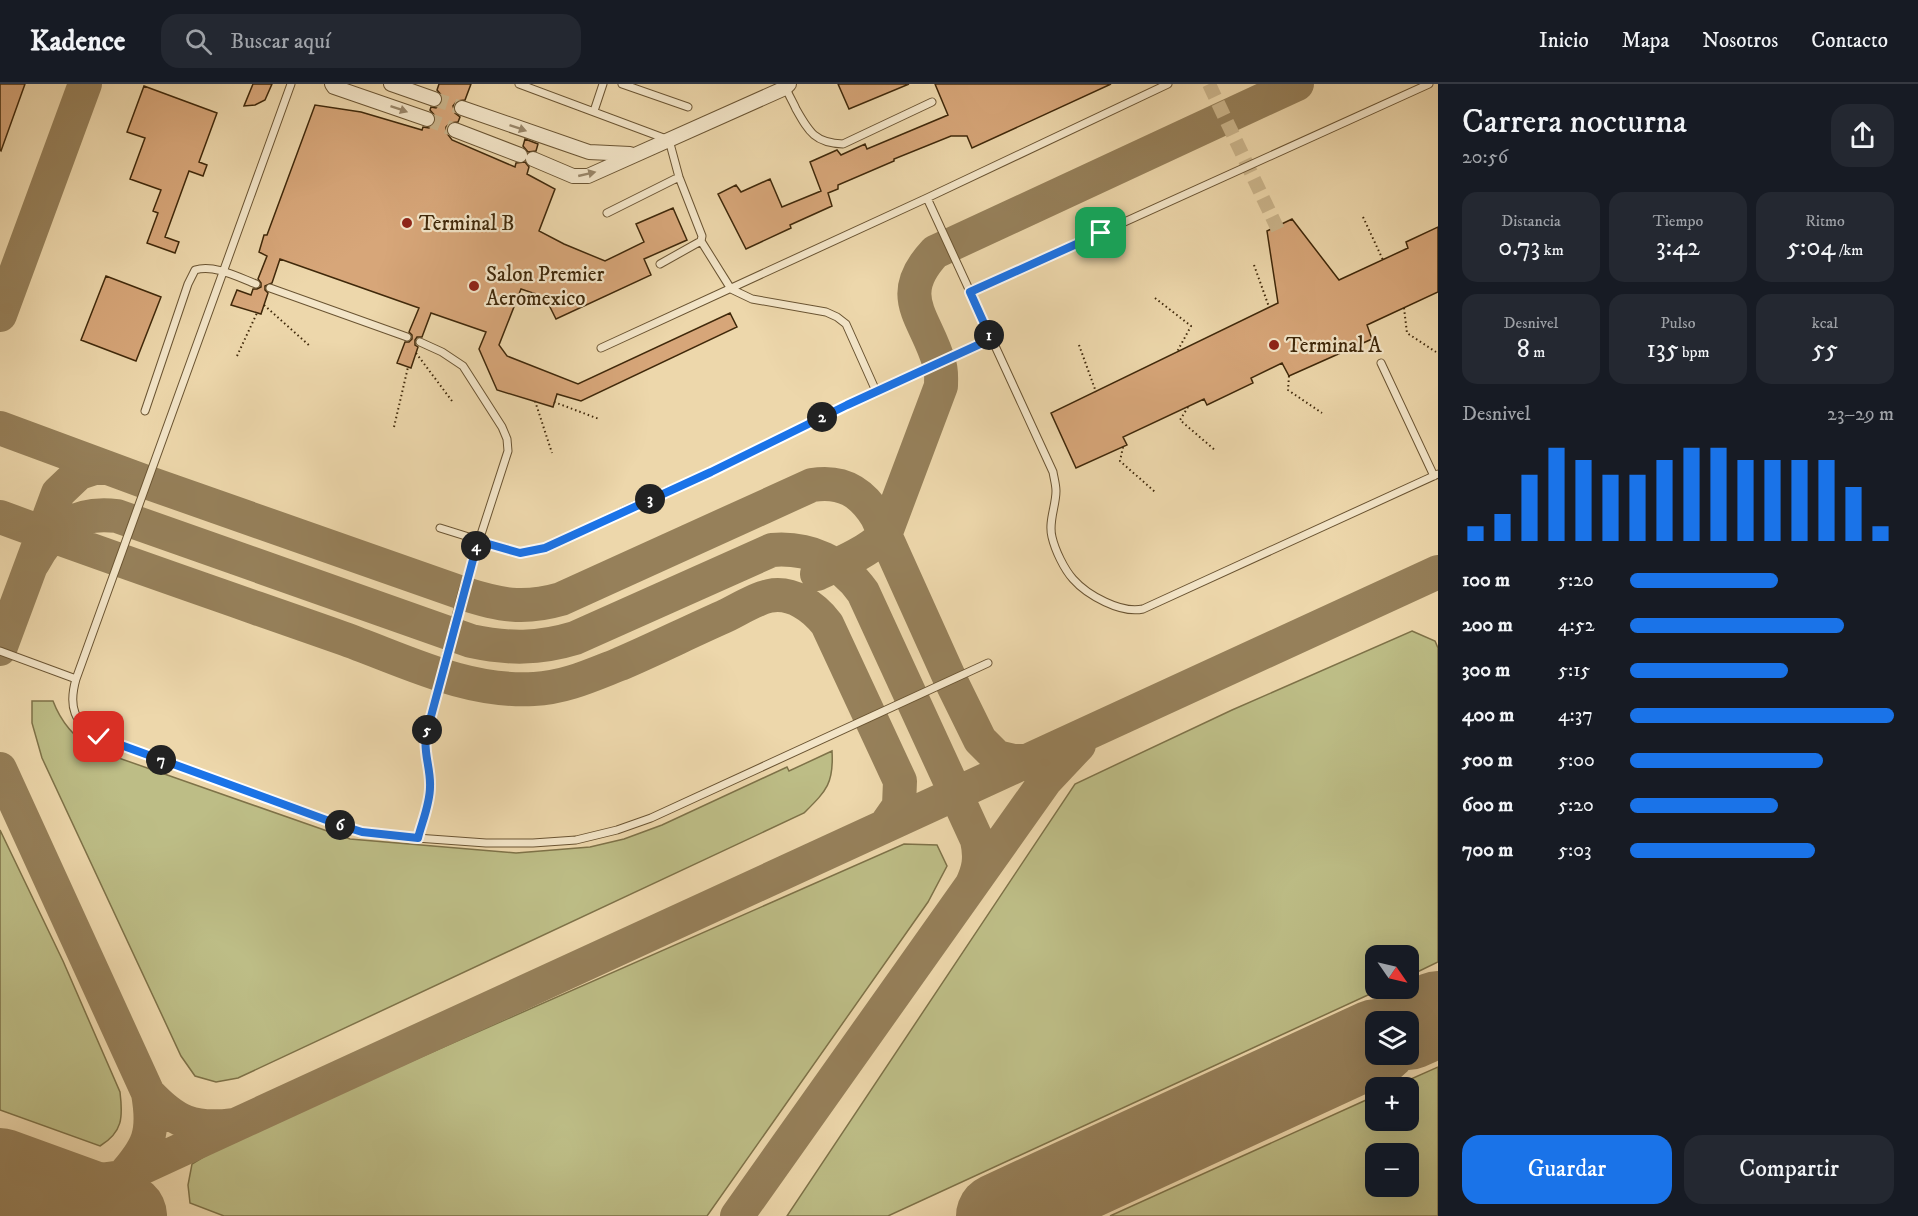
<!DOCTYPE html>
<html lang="es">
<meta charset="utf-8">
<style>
body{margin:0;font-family:"IM FELL DW Pica",serif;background:#242831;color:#f1f3f6;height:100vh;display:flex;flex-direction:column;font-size:22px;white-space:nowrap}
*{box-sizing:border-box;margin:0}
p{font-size:20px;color:#9ea1a6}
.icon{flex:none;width:33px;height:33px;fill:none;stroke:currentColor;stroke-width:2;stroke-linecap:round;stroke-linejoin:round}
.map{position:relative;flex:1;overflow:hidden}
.details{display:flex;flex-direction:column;background:#171b24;width:480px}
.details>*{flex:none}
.needle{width:39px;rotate:124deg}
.tools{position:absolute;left:1365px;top:861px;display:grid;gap:12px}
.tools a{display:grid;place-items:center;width:54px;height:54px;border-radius:12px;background:#171b24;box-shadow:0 6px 24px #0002;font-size:30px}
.pin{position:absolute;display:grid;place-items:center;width:51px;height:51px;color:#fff;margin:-26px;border-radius:12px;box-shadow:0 3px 9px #0006}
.km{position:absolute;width:30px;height:30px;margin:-15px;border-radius:50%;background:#222;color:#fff;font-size:16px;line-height:30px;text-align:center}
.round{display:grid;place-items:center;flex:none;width:63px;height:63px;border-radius:18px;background:#242831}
.headline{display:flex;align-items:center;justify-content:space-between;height:102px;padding:0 24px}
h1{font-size:33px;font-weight:600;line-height:45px}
.metrics{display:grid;grid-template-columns:repeat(3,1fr);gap:9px;height:102px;padding:6px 24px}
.metrics div{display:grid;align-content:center;border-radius:15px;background:#242831;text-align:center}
.metrics b{font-size:26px;font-weight:600}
.metrics small{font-size:16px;font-weight:400}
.metrics p{font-size:16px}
.chart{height:168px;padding:12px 24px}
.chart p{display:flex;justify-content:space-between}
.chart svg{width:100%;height:108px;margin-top:6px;stroke:#1a73e8;stroke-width:6}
.primary-button{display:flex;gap:12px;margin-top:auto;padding:12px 24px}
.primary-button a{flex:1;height:69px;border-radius:18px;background:#1a73e8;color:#fff;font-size:24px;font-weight:600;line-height:69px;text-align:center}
.primary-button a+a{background:#242831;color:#f1f3f6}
ul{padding:0 24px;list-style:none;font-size:20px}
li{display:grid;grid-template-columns:96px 72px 1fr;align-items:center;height:45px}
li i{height:15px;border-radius:8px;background:#1a73e8}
header{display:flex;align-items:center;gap:36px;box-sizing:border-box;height:84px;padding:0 30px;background:#171b24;border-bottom:2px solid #363941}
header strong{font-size:28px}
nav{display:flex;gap:33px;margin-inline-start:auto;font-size:21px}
.search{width:420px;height:54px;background:#242831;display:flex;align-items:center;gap:15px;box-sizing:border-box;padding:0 21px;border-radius:18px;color:#9ea1a6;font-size:22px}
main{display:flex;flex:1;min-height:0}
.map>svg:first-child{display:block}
.green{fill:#bdbd86;stroke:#7e7248;stroke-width:1.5;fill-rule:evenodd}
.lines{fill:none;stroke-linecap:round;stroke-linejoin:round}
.taxiway{stroke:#96805a;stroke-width:34}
.runway{stroke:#96805a;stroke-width:86}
.building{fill:#d7a679;stroke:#3f280a;stroke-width:1.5}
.street-tunnel{stroke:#cab48b;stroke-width:14;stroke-dasharray:14 7;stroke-linecap:butt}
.lane-casing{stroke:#6a5432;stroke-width:9}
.street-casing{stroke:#6a5432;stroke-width:16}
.path{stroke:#3f280a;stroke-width:2;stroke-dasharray:1.5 3;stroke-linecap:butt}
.lane{stroke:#f3e5c8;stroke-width:7}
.street{stroke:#f3e5c8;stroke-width:14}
.oneway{fill:#998669}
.route-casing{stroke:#fff;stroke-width:12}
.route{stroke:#1a73e8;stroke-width:8}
.poi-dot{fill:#8f2418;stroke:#f3e5c8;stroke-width:2}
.labels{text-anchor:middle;stroke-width:4.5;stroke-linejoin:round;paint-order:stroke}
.poi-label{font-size:21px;fill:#3f280a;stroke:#f3e5c8;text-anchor:start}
</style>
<header>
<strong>Kadence</strong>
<div class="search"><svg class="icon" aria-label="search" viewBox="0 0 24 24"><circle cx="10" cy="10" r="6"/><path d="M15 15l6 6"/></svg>Buscar aquí</div>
<nav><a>Inicio</a><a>Mapa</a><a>Nosotros</a><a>Contacto</a></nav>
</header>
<main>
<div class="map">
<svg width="1438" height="1132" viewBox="0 0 1438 1132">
<rect width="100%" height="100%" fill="#edd7ab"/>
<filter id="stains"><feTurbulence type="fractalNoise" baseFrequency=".00333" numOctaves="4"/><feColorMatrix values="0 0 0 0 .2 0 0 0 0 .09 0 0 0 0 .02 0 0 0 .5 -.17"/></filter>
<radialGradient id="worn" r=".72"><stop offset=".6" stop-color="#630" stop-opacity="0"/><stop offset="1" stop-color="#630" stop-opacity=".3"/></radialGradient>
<!-- green -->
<path class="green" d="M1412,547l23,10 3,7v314l-29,14 -1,-20h-32v32l5,1 -493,227h-101l288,-432 157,-74z
M32,617h21c8,21 20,36 40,48l257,90 166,14 74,-6 34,-8 38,-14 125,-58 2,4 43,-20c2,33 -6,40 -28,62l-566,265 -22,4 -21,-6 -14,-20 -139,-298 -10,-35z
M0,746l63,131 57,131c3,25 3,40 -20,54l-100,-36z
M904,760l33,1 10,21 -19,36 -221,314h-483l-34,-13 -2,-18 4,-21 34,-21z
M1438,983v149h-328l265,-120 1,24h32v-32l-15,-1zM1376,1070h32v32h-32z"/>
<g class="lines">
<!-- taxiway -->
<path class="taxiway" d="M0,231l85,-231
M0,344l146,54 316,111c37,12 61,17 99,6l251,-114c30,-5 50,7 65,32l73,162 30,61 17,17 17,4h14
M0,433c114,42 228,81 342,121 62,22 124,55 192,51 30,-1 58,-14 86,-25 35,-15 69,-32 103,-47 13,-6 32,-18 46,-21 23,-5 45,11 58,28l73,157 -1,25 -14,20
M33,479c18,-35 44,-52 84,-47l354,125c37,8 68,8 104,-3l197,-88c37,-3 70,12 91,42l114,248c4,18 2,30 -6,46
M817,490c24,-11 49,-21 68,-39l56,-149c0,-8 1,-16 -2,-23 -13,-46 -46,-66 -4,-111l362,-168
M0,565l58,-156 21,-20 15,-5h14
M0,685l148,324c7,40 1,54 -26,84 -46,8 -77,3 -122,-8
M148,1009c27,29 45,37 85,32
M130,1090c-8,14 -9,32 4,42
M42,1132l38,-16 42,-23 1316,-605
M737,1132l309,-436 33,-35"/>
<!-- runway -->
<path class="runway" d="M1408,943l30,-13
M0,1087l124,45
M999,1132l377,-174"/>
</g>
<!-- building -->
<path class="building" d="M0,0h25l-24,67 -1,-1z
M253,0h19l-7,16 -10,5 -11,1z
M439,0h32l-6,16 -8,1 -4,5 2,7 5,4 -2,5 -8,1 -4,4v5l6,8 63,27 1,-4 9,-1 4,5 -2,7 28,15 -16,42 25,13 41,17 39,-19 -8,-18 37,-16 14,32 -43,19 7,16 -95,44 -11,-22 -24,-8 -22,56 8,11 71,28 152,-71 7,14 -156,74 -24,-7 -4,13 -56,-17 -18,-41 7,-17 -55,-19 -9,24h-5l-2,3v5l3,2 -7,21 -14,-5 8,-21h4l3,-3v-4l-3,-3 10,-24 -139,-49 -8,24 -7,3v4l3,3 -7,21 -30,-9 6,-15 14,5 2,-6h4l4,-2v-4l-3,-4 9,-23 -8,-4 5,-17h3l48,-130 46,7 61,18 1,-3 6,1 6,-6 1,-5 -6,-7 1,-3 5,1 6,-6 1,-5 -6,-7z
M838,0h71l-60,25z
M935,0h176l-139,64 -5,-12h-16l-57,23v2l-56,24v4l-10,4 4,13 -42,19 1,3 -45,21 -28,-55 18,-9 5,7 29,-13 12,28 39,-16 -11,-29 27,-12 4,5 24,-11 2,5 81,-34z
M144,2l73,27 -18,49 8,3 -4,11 -14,-5 -24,66 14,5 -4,11 -28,-10 11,-30 -5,-2 8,-21 -31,-11 15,-41 -18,-6z
M525,55l13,5 -2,7 -8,1 -5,-6z
M1292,135l47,61 69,-32 -2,-6 32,-15v65l-71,33 5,14 -83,37 -7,-13 -31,15 2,5 -46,22 -3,-6 -81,38 4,8 -51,23 -25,-55 227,-110 -11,-72z
M106,192l55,21 -25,64 -55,-21z"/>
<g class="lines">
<!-- street-tunnel -->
<path class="street-tunnel" d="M1209,0l71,150
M434,15l28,9
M427,35l28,11"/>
<!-- lane casing -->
<g class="lane-casing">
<path id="lane" d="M519,0l150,56 10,37 23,59 -1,5 -41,23
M622,0l66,23
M786,4c2,6 7,14 10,21 13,23 19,34 47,35l89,-42
M594,27l9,-27
M927,114l126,274c1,6 3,13 3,19 0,15 -8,31 -4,46 3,13 12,32 21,42 14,16 48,35 70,30l295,-135
M607,129l72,-36
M701,157l30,48 21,10 74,13 11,5 9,7 30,67
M270,204l137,49
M970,208l459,-208
M601,264l326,-150 241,-114
M1381,279l53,113
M145,327l43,-127 7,-14c19,-6 43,7 61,14
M440,444l80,25 25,-5 101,-48 65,-28 136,-67 144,-66
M0,567l76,28c-8,28 -2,44 23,58l263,95 27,4 97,7h47l43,-3 41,-10 34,-12 337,-155
M76,595l215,-595
M418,754c4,-18 12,-37 12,-56 0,-16 -7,-31 -4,-47l36,-142 46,-142 -1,-12 -5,-12 -39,-61 -21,-14 -22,-10"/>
</g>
<!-- street casing -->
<g class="street-casing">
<path id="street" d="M332,0l2,3 93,32
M391,0l43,15
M462,24l127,44 41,2
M455,46l65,25
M533,75l40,17h15l197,-88 4,-4"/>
</g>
<!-- path -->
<path class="path" d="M1363,133l20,43
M1254,181l15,42
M1155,214l36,28 -14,26
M264,221l47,42
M1404,224l3,25 29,19
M1079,261l17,47
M416,269l36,48
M237,272l20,-43
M1289,292l-1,14 34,23
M535,317l17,52
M554,318l45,17
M1188,323l-8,13 36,31
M394,343l14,-60
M1123,363l-3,14 35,31"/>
<!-- lane -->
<use href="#lane" class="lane"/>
<!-- street -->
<use href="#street" class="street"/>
</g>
<!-- one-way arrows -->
<defs><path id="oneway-solid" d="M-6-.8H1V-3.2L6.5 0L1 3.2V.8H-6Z" transform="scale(1.5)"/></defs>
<g class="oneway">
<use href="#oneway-solid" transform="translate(399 25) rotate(19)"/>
<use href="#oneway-solid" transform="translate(518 44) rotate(19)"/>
<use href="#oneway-solid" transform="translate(587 90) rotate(-13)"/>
</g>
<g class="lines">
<!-- route casing -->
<g class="route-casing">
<path id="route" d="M99,653l241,88 22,7 56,6c4,-16 12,-34 12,-51 1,-18 -7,-35 -4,-52l52,-194 42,12 25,-5 166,-76 136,-67 144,-66 -21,-47 131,-59"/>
</g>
<!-- route -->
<use href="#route" class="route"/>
</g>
<!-- markers -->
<g class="poi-dot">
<circle cx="407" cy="139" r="6"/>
<circle cx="474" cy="202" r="6"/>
<circle cx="1274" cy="261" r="6"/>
</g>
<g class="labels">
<!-- poi labels -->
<g class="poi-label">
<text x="419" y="146">Terminal B</text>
<text x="486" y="197">Salon Premier<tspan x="486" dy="24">Aeromexico</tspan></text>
<text x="1286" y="268">Terminal A</text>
</g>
</g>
<rect width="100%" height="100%" filter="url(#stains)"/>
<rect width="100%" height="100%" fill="url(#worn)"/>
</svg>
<div class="tools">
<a><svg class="needle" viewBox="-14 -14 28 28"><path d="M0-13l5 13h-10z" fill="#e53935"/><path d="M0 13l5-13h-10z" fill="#9ea1a6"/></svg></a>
<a><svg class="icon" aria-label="layers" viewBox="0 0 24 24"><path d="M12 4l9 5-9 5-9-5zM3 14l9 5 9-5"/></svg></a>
<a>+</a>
<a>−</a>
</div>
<div class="pin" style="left:1101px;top:149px;background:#1e9e55"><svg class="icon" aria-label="arrive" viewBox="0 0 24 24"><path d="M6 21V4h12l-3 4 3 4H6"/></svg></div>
<div class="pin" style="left:99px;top:653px;background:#d93025"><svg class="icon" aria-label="check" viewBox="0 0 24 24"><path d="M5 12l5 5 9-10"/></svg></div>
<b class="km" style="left:989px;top:251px">1</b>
<b class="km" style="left:822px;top:333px">2</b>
<b class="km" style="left:650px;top:415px">3</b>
<b class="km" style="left:476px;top:462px">4</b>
<b class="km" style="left:427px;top:646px">5</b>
<b class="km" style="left:340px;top:741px">6</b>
<b class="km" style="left:161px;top:676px">7</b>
</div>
<section class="details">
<div class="headline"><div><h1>Carrera nocturna</h1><p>20:56</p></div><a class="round"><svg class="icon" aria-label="share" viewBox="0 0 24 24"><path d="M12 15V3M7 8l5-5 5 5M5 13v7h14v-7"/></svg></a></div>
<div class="metrics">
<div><p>Distancia</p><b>0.73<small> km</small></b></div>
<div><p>Tiempo</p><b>3:42</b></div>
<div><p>Ritmo</p><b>5:04<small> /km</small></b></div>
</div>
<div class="metrics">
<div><p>Desnivel</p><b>8<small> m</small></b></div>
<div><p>Pulso</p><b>135<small> bpm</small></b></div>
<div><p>kcal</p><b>55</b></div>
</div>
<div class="chart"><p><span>Desnivel</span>23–29 m</p>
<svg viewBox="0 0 160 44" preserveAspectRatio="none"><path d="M5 44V38M15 44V33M25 44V17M35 44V6M45 44V11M55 44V17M65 44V17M75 44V11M85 44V6M95 44V6M105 44V11M115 44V11M125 44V11M135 44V11M145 44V22M155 44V38"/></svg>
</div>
<ul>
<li><b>100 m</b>5:20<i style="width:56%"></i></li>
<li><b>200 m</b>4:52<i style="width:81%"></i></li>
<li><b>300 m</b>5:15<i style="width:60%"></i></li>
<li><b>400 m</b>4:37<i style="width:100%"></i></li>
<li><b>500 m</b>5:00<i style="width:73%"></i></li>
<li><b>600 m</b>5:20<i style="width:56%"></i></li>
<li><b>700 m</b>5:03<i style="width:70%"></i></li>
</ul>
<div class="primary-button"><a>Guardar</a><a>Compartir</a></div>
</section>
</main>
